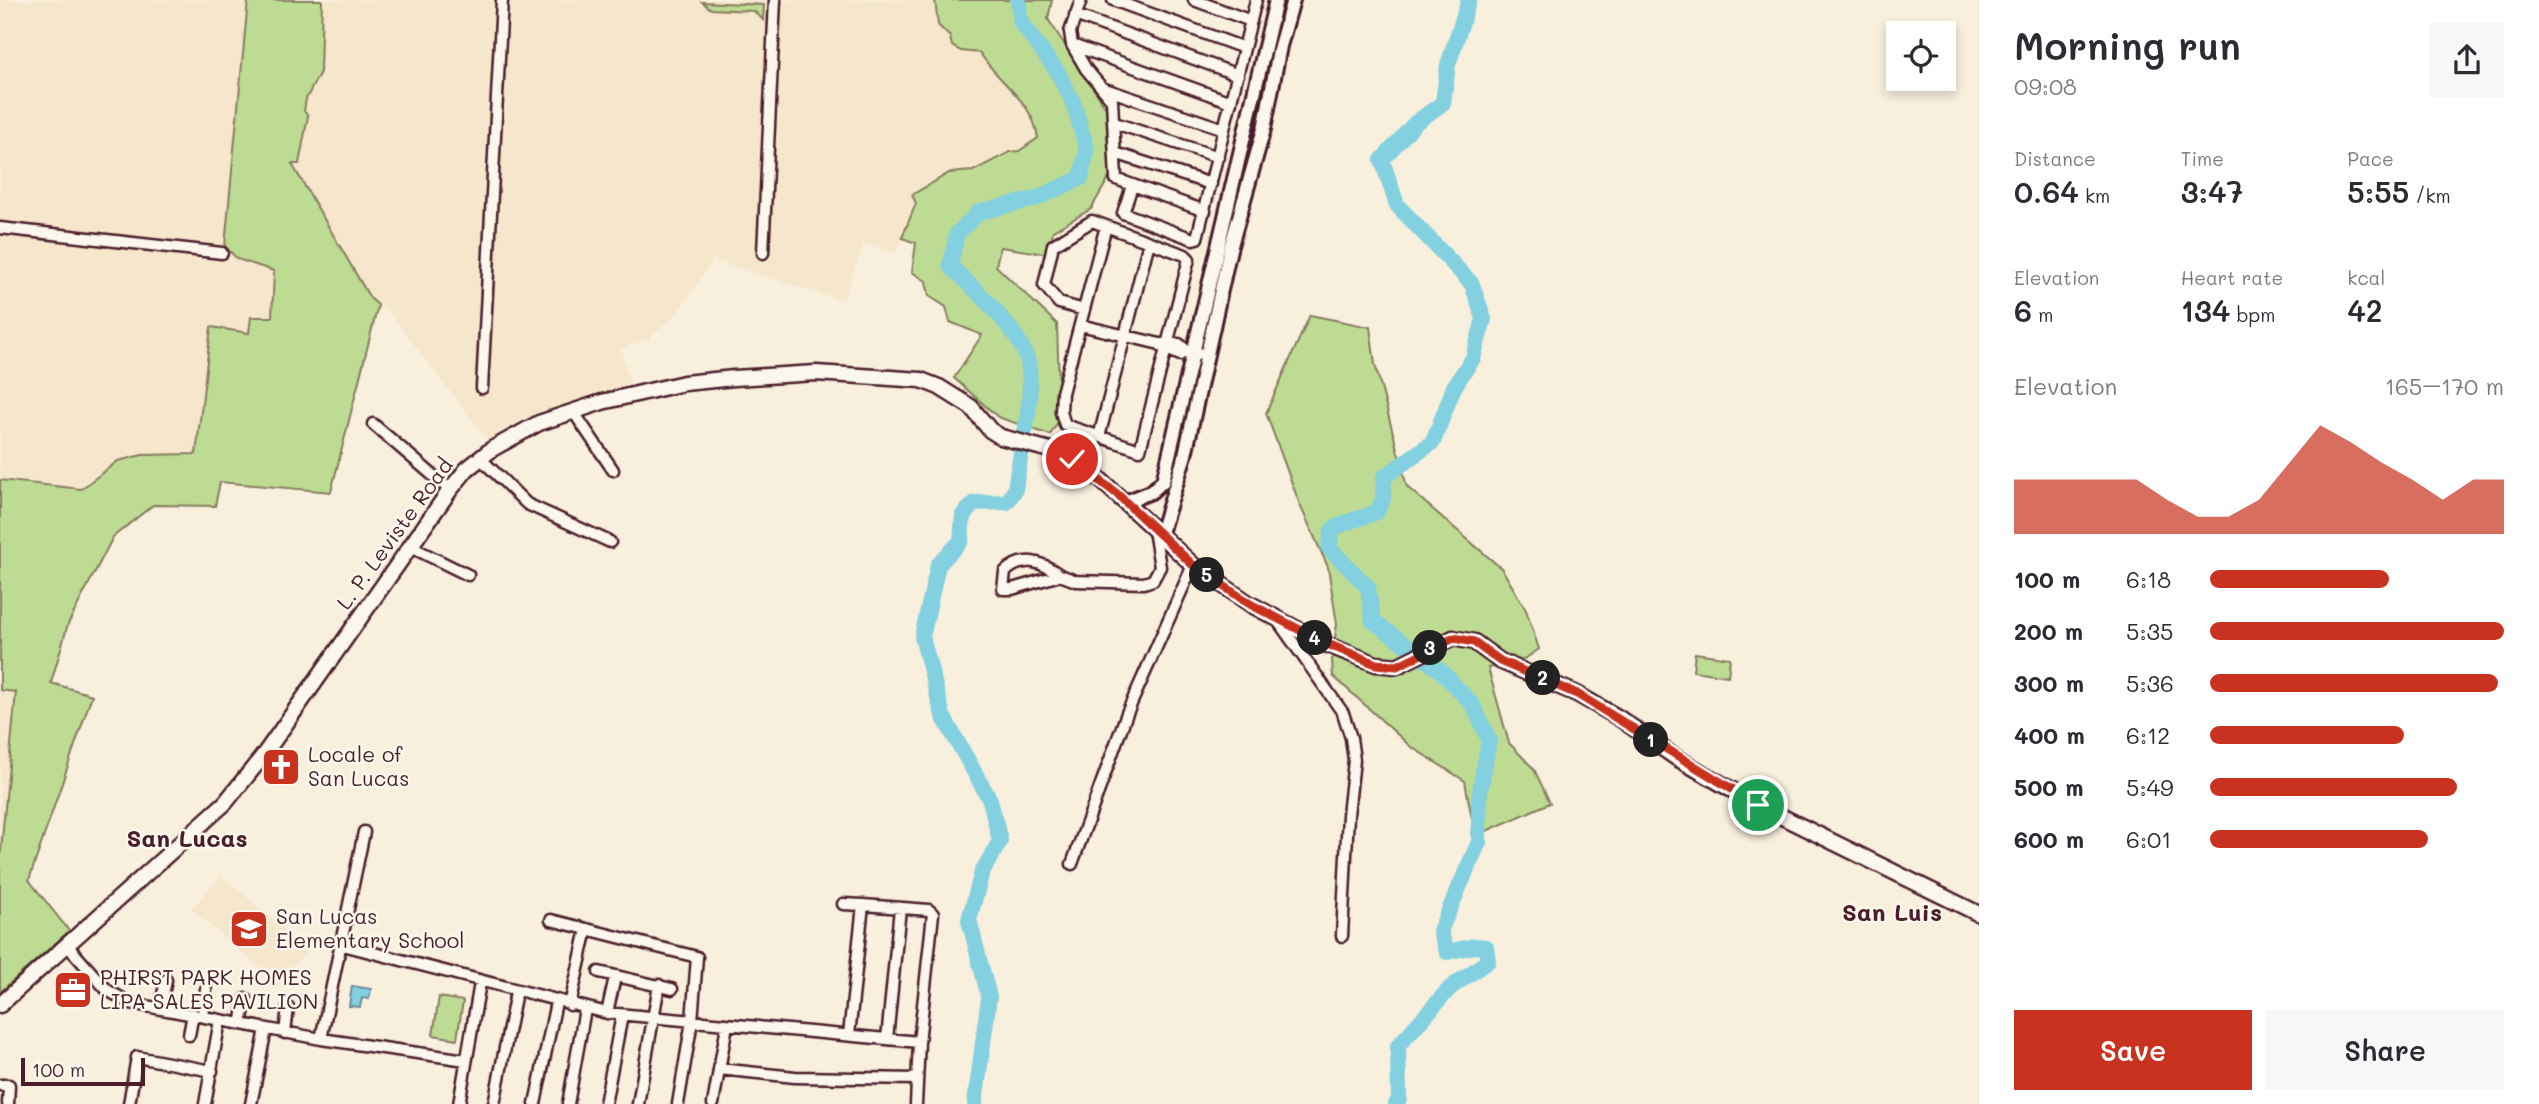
<!DOCTYPE html>
<meta charset="utf-8">
<style>
body{margin:0;font-family:Mali,sans-serif;background:#f7f7f7;color:#2b2b33;height:100vh;display:flex;flex-direction:column;font-size:26px;white-space:nowrap}
*{box-sizing:border-box;margin:0}
p{font-size:23px;color:#7c7c81}
.icon{flex:none;width:38px;height:38px;fill:none;stroke:currentColor;stroke-width:2;stroke-linecap:round;stroke-linejoin:round}
.map{position:relative;flex:1;overflow:hidden}
.panel{display:flex;flex-direction:column;background:#fff;width:560px}
.panel>*{flex:none}
.buttons{position:absolute;left:1886px;top:21px;display:grid;gap:14px}
.buttons a{display:grid;place-items:center;width:70px;height:70px;border-radius:0px;background:#fff;box-shadow:0 4px 10px #0003;font-size:35px}
.scale{position:absolute;left:21px;bottom:18px;width:124px;box-sizing:border-box;padding-left:7px;border:4px solid #4a1f2b;border-top:0;font-size:19px;line-height:24px;white-space:nowrap;color:#4a1f2b;-webkit-text-stroke:5px #fbf7ec;paint-order:stroke}
.pin{position:absolute;display:grid;place-items:center;width:60px;height:60px;color:#fff;margin:-30px;border:4px solid #fff;border-radius:50%;box-shadow:0 2px 7px #0007}
.km{position:absolute;width:35px;height:35px;margin:-18px;border-radius:50%;background:#222;color:#fff;font-size:19px;line-height:35px;text-align:center}
.round{display:grid;place-items:center;flex:none;width:74px;height:74px;border-radius:0px;background:#f7f7f7}
.head{display:flex;align-items:center;justify-content:space-between;height:119px;padding:0 35px}
h1{font-size:38px;font-weight:600;line-height:52px}
.stats{display:grid;grid-template-columns:repeat(3,1fr);gap:10px;height:119px;padding:7px 35px}
.stats div{display:grid;align-content:center}
.stats b{font-size:30px;font-weight:600}
.stats small{font-size:19px;font-weight:400}
.stats p{font-size:19px}
.chart{height:196px;padding:14px 35px}
.chart p{display:flex;justify-content:space-between}
.chart svg{width:100%;height:126px;margin-top:7px;fill:#c8321e;opacity:.7}
.action{display:flex;gap:14px;margin-top:auto;padding:14px 35px}
.action a{flex:1;height:80px;border-radius:0px;background:#c8321e;color:#fff;font-size:28px;font-weight:600;line-height:80px;text-align:center}
.action a+a{background:#f7f7f7;color:#2b2b33}
ul{padding:0 35px;list-style:none;font-size:23px}
li{display:grid;grid-template-columns:112px 84px 1fr;align-items:center;height:52px}
li i{height:18px;border-radius:9px;background:#c8321e}
main{display:flex;flex:1;min-height:0}
.map>svg:first-child{display:block}
.built{fill:#f6e6cb}
.green{fill:#bedb93;stroke:#847d5f;stroke-width:2}
.water{fill:#82d0e0;stroke:#6c8998;stroke-width:2}
.lines{fill:none;stroke-linecap:round;stroke-linejoin:round}
.river{stroke:#82d0e0;stroke-width:16}
.minor-casing{stroke:#4a1f2b;stroke-width:15}
.tertiary-casing{stroke:#4a1f2b;stroke-width:18}
.secondary-casing{stroke:#4a1f2b;stroke-width:19}
.minor{stroke:#fbf7ec;stroke-width:10}
.tertiary{stroke:#fbf7ec;stroke-width:12}
.secondary{stroke:#fbf7ec;stroke-width:14}
.route-casing{stroke:#fff;stroke-width:14}
.route{stroke:#c8321e;stroke-width:9}
.labels{text-anchor:middle;stroke-width:5;stroke-linejoin:round;paint-order:stroke}
.street-label{font-size:21px;fill:#4a1f2b;stroke:#fbf7ec}
.poi-label{font-size:21px;fill:#4a1f2b;stroke:#fbf7ec;text-anchor:start}
.quarter-label{font-size:24px;font-weight:bold;fill:#4a1f2b;stroke:#fbf7ec}
</style>
<main>
<div class="map">
<svg width="1979" height="1104" viewBox="0 0 1979 1104">
<rect width="100%" height="100%" fill="#f9efdd"/>
<filter id="ink" filterUnits="userSpaceOnUse"><feTurbulence type="fractalNoise" baseFrequency=".0143" numOctaves="2"/><feDisplacementMap in="SourceGraphic" scale="14" xChannelSelector="R" yChannelSelector="G"/><feConvolveMatrix kernelMatrix="1 2 1 2 8 2 1 2 1" color-interpolation-filters="sRGB"/></filter>
<g filter="url(#ink)">
<!-- built -->
<path class="built" d="M0,0h248l-23,246 12,13 38,12 -3,46 -22,16 -39,-6 -15,127 -54,1 -24,6 -37,28 -81,-9z
M322,0h613l3,25 23,26 19,1 9,16 25,21 22,36 2,13 -19,13 -9,1 -37,19 -24,2 -37,21 4,9 -20,50 -32,-10 -21,58 -130,-41 -35,52 -30,27 -27,9 10,39 -97,31 -45,24 -99,-129 -20,-15 -79,-134h8l7,-65 14,-27z
M0,690l16,1 -16,169z
M221,875l86,75 -28,35 -88,-76z"/>
<!-- green -->
<path class="green" d="M248,0h74l-2,72 -14,27 -2,12 4,5 -9,48h-7l78,134 8,7 -47,187 -111,-10 -5,24 -62,-1 -40,32 -45,87 -17,59 41,12 -63,185 40,51 -69,61v-132l16,-168 -16,-2v-210l81,9 37,-28 24,-6 54,-1 15,-127 38,6 2,-16h21l2,-46 -37,-12 -12,-13z
M935,0h117l-4,19 58,89 3,30 1,38 -19,33 -38,22 -5,23 -48,-7 -4,19 61,58 3,95 -10,16 -52,-18 -44,-39 28,-43 -32,-13 -4,-15 -17,-11 -3,-15 -14,-9 4,-29 -14,-5 14,-35 -4,-8 37,-22 24,-2 37,-19 9,-1 19,-13c-5,-38 -40,-55 -58,-85l-19,-2 -9,-5 -2,-9 -12,-12z
M702,2l62,3 -1,15 -9,-9 -43,-2z
M1310,315l60,12 5,37 32,123 95,82 24,41 13,39 -13,9 -38,10 21,75 25,26 16,34 -75,33 -10,-55 -55,-35 -77,-70 -1,-17 5,-35 -9,-57 -28,-62 -34,-92z
M1695,653l35,5 -2,18 -35,-5z
M439,997l24,4 -6,38 -24,-4z"/>
<!-- water -->
<path class="water" d="M352,986l19,3 -2,10 -7,-1 -2,9 -11,-1z"/>
<g class="lines">
<!-- river -->
<path class="river" d="M975,1104l14,-107 -20,-77 13,-48 18,-31 -10,-41 -47,-84 -21,-79 16,-72 23,-24 2,-26 12,-12 32,-1 8,-12c4,-35 23,-101 11,-134 -11,-30 -52,-68 -76,-90l7,-32 22,-22 56,-13 46,-21 6,-28 -14,-48 -16,-31 -36,-48 -3,-23
M1396,1104l3,-5 -1,-53 52,-58 38,-27 -2,-14 -11,-1 -28,6 -7,-21 39,-89v-45l10,-57 -16,-35 -33,-35 -67,-49 -5,-34 -39,-39 3,-18c14,-10 29,-11 45,-18l6,-13 1,-22 49,-35 21,-55 19,-29 11,-39 -12,-35 -75,-79 -15,-45 33,-37 28,-20 5,-38 21,-65"/>
<!-- minor casing -->
<g class="minor-casing">
<path id="minor" d="M1081,0l-11,32 2,13 14,24 26,31 4,79 89,32
M1113,0l131,48
M1194,0l57,21
M1075,15l163,60
M1072,45l159,57
M1102,88l122,41
M1115,123l103,34
M1115,153l96,31
M1132,186l-9,27 70,26 4,-1 59,-238
M0,228l222,25
M763,253l12,-253
M1084,310l-25,-7 -15,-18 9,-40 39,-24 93,34 4,4 -49,191 -75,-25 -4,-13 1,-19 44,-167
M1080,325l80,19h19l8,7 20,4
M1162,347l18,8 7,-4
M482,388l20,-388
M573,411l40,59
M373,424l77,66
M1099,437l50,-195
M479,457l48,47 83,38
M409,546l59,29
M1060,575c-19,-14 -37,-20 -55,-3l-2,17h9l48,-14 16,6 68,2 9,-3 7,-13 -6,-37
M1278,621l65,92 8,25 3,22 -6,55 -6,121
M1072,864l55,-151 66,-148
M843,904l20,1
M551,920l146,37 -5,64 -14,83
M66,944l41,46 23,13 191,36 145,21
M339,944l268,69 312,29 -3,62
M599,972l73,17
M570,1005l17,-76
M160,1009l6,-29
M607,1013l8,-36
M203,1016l3,-27
M241,1024l5,-25
M285,1033l3,-26
M189,1035l4,-21
M849,1035l14,-130 66,5 4,4 -14,128
M321,1039l43,-207
M887,1039l13,-131
M719,1069l76,8 122,2
M0,1085h9l-1,19
M129,1104l8,-47 75,14
M205,1104l15,-84
M251,1104l15,-75
M459,1104l21,-121
M494,1104l22,-112
M535,1104l21,-102
M568,1104l17,-95
M605,1104l17,-89
M638,1104l21,-119
M713,1104l14,-79"/>
</g>
<!-- tertiary casing -->
<g class="tertiary-casing">
<path id="tertiary" d="M1125,502l26,-10 12,-11 113,-481
M1160,536l25,-81 45,-206 34,-120 16,-83 13,-46"/>
</g>
<!-- secondary casing -->
<g class="secondary-casing">
<path id="secondary" d="M0,1005l225,-202 38,-47 187,-266 17,-21 25,-20 47,-26 63,-21 82,-19 50,-5 82,-5 105,7 18,7 32,20 19,23 11,7 53,14 39,22 100,92 57,39 75,40 51,20 21,2 56,-28 21,4 26,19 77,33 42,24 56,39 83,48 221,109"/>
</g>
<!-- minor -->
<use href="#minor" class="minor"/>
<!-- tertiary -->
<use href="#tertiary" class="tertiary"/>
<!-- secondary -->
<use href="#secondary" class="secondary"/>
</g>
</g>
<g class="lines" filter="url(#ink)">
<!-- route casing -->
<g class="route-casing">
<path id="route" d="M1072,459l45,35 76,71 57,39 75,39 51,21 21,2 57,-28 20,4 26,19 77,33 181,111"/>
</g>
<!-- route -->
<use href="#route" class="route"/>
</g>
<!-- icons -->
<defs>
<g id="church-square" transform="scale(2.0125)"><rect x="-9" y="-9" width="18" height="18" rx="4" fill="#c8321e" stroke="#fbf7ec"/><path d="M-1.2-6h2.4v3.5h3.3v2.4h-3.3V6h-2.4V-.1h-3.3v-2.4h3.3Z" fill="#fff"/></g>
<g id="school-square" transform="scale(2.0125)"><rect x="-9" y="-9" width="18" height="18" rx="4" fill="#c8321e" stroke="#fbf7ec"/><path d="M0-5L7-2L0 1L-7-2ZM-4 1L0 2.5L4 1V4Q0 6-4 4Z" fill="#fff"/></g>
<g id="office-square" transform="scale(2.0125)"><rect x="-9" y="-9" width="18" height="18" rx="4" fill="#c8321e" stroke="#fbf7ec"/><path d="M-6-3h4V-5.5h4V-3h4V5H-6ZM-1-4.5V-3h2v-1.5ZM-6 0V1H6V0Z" fill="#fff"/></g>
</defs>
<g fill-rule="evenodd">
<use href="#church-square" x="281" y="767"/>
<use href="#school-square" x="249" y="929"/>
<use href="#office-square" x="73" y="990"/>
</g>
<g class="labels">
<!-- street labels -->
<g class="street-label">
<text transform="translate(395 534) rotate(-54)" y="7">L. P. Leviste Road</text>
</g>
<!-- poi labels -->
<g class="poi-label">
<text x="308" y="762">Locale of<tspan x="308" dy="24">San Lucas</tspan></text>
<text x="276" y="924">San Lucas<tspan x="276" dy="24">Elementary School</tspan></text>
<text x="100" y="985">PHIRST PARK HOMES<tspan x="100" dy="24">LIPA SALES PAVILION</tspan></text>
</g>
<!-- quarter labels -->
<g class="quarter-label">
<text x="187" y="847">San Lucas</text>
<text x="1892" y="921">San Luis</text>
</g>
</g>
</svg>
<div class="buttons">
<a><svg class="icon" aria-label="locate" viewBox="0 0 24 24"><circle cx="12" cy="12" r="6"/><path d="M12 2v4M12 18v4M2 12h4M18 12h4"/></svg></a>
</div>
<div class="scale">100 m</div>
<div class="pin" style="left:1758px;top:805px;background:#1e9e55"><svg class="icon" aria-label="arrive" viewBox="0 0 24 24"><path d="M6 21V4h12l-3 4 3 4H6"/></svg></div>
<div class="pin" style="left:1072px;top:459px;background:#d93025"><svg class="icon" aria-label="check" viewBox="0 0 24 24"><path d="M5 12l5 5 9-10"/></svg></div>
<b class="km" style="left:1651px;top:740px">1</b>
<b class="km" style="left:1543px;top:678px">2</b>
<b class="km" style="left:1430px;top:648px">3</b>
<b class="km" style="left:1315px;top:638px">4</b>
<b class="km" style="left:1207px;top:575px">5</b>
</div>
<section class="panel">
<div class="head"><div><h1>Morning run</h1><p>09:08</p></div><a class="round"><svg class="icon" aria-label="share" viewBox="0 0 24 24"><path d="M12 15V3M7 8l5-5 5 5M5 13v7h14v-7"/></svg></a></div>
<div class="stats">
<div><p>Distance</p><b>0.64<small> km</small></b></div>
<div><p>Time</p><b>3:47</b></div>
<div><p>Pace</p><b>5:55<small> /km</small></b></div>
</div>
<div class="stats">
<div><p>Elevation</p><b>6<small> m</small></b></div>
<div><p>Heart rate</p><b>134<small> bpm</small></b></div>
<div><p>kcal</p><b>42</b></div>
</div>
<div class="chart"><p><span>Elevation</span>165–170 m</p>
<svg viewBox="0 0 160 44" preserveAspectRatio="none"><path d="M0 44V25L10 25L20 25L30 25L40 25L50 32L60 38L70 38L80 32L90 19L100 6L110 12L120 19L130 25L140 32L150 25L160 25V44z"/></svg>
</div>
<ul>
<li><b>100 m</b>6:18<i style="width:61%"></i></li>
<li><b>200 m</b>5:35<i style="width:100%"></i></li>
<li><b>300 m</b>5:36<i style="width:98%"></i></li>
<li><b>400 m</b>6:12<i style="width:66%"></i></li>
<li><b>500 m</b>5:49<i style="width:84%"></i></li>
<li><b>600 m</b>6:01<i style="width:74%"></i></li>
</ul>
<div class="action"><a>Save</a><a>Share</a></div>
</section>
</main>
